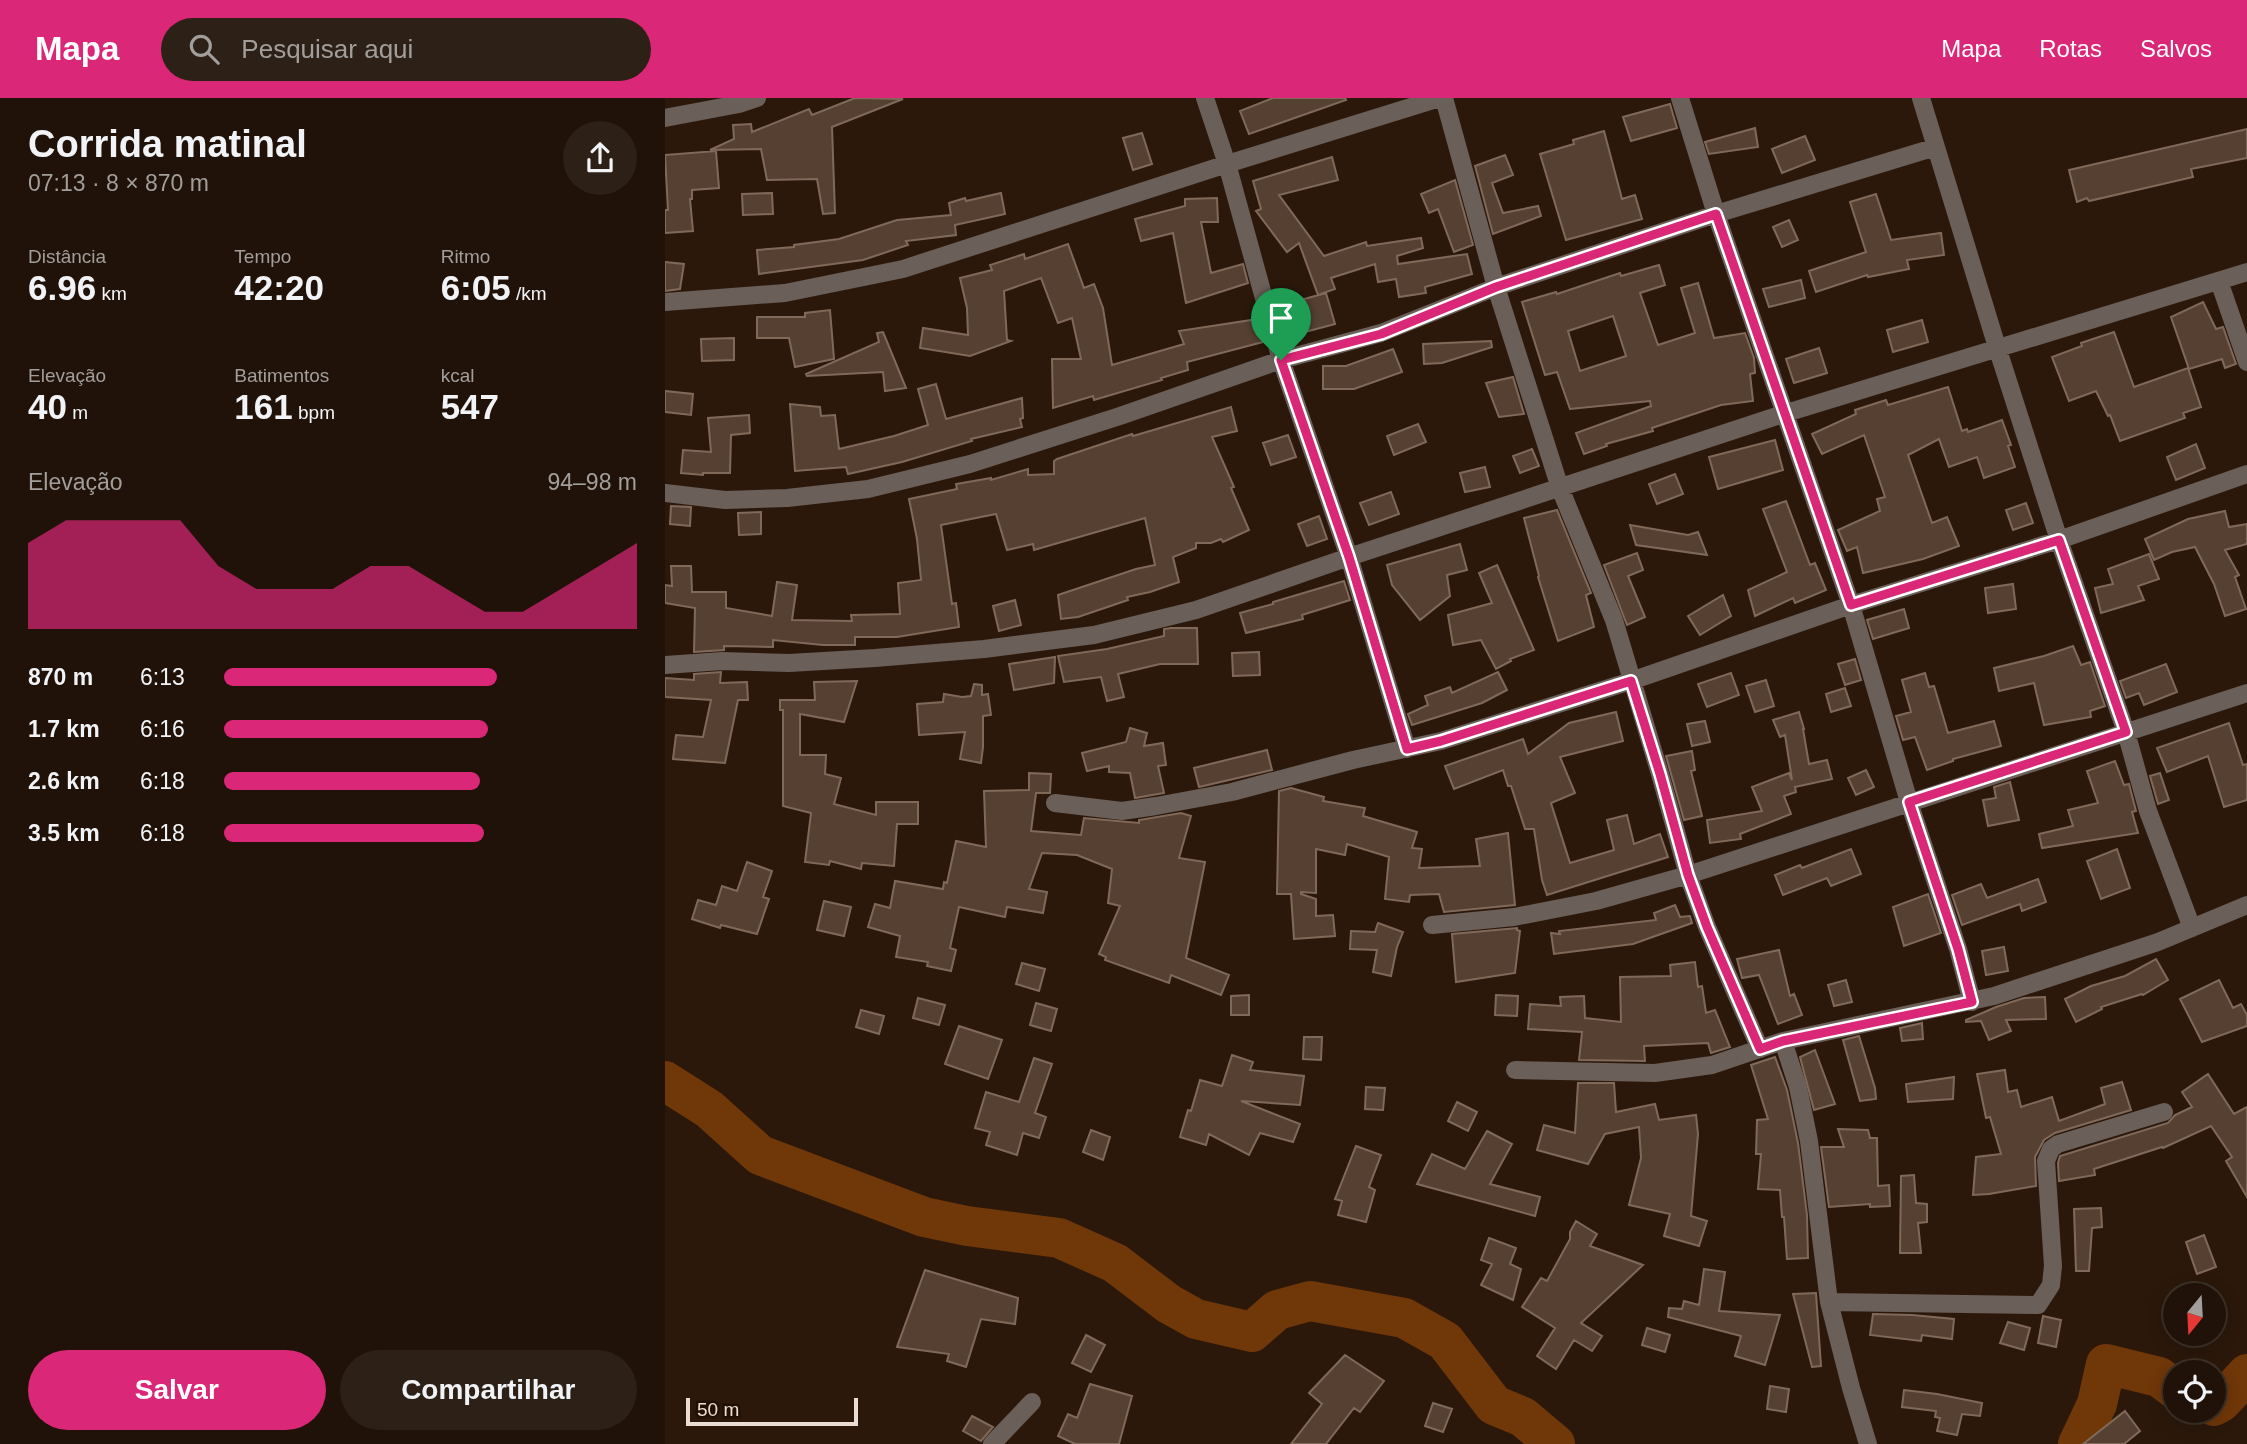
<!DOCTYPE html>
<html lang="pt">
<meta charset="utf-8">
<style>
body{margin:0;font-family:Arial,sans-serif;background:#2d2016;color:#f1f3f6;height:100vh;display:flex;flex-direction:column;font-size:26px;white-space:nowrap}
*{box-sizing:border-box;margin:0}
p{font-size:23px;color:#a29e9c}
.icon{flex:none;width:38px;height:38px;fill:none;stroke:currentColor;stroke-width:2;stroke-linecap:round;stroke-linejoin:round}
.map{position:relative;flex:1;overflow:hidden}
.side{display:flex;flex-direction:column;background:#201208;width:665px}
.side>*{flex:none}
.needle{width:46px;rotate:198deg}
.tools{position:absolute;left:1498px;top:1185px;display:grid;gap:14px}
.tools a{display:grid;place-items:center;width:63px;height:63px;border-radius:50%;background:#201208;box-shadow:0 4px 18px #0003,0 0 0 2px #3d3229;font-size:35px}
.scale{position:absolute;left:21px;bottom:18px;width:172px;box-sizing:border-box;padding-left:7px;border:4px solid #ebddd4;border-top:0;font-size:19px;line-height:24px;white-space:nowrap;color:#ebddd4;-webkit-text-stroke:5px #210f04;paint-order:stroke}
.pin{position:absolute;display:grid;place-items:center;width:60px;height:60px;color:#fff;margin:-72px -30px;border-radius:50% 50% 50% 0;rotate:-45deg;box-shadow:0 0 7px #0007}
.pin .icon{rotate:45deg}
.round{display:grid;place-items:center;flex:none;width:74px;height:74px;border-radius:37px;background:#2d2016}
.overview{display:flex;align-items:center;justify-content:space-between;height:119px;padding:0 28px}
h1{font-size:38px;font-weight:700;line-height:52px}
.stats{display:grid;grid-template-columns:repeat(3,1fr);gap:10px;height:119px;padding:7px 28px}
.stats div{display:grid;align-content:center}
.stats b{font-size:35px;font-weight:700}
.stats small{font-size:19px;font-weight:400}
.stats p{font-size:19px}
.chart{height:196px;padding:14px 28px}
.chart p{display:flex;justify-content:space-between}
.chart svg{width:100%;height:126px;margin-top:7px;fill:#db2777;opacity:.7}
.action{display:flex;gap:14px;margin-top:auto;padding:14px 28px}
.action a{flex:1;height:80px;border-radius:42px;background:#db2777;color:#fff;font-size:28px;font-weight:700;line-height:80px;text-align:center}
.action a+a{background:#2d2016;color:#f1f3f6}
ul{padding:0 28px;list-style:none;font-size:23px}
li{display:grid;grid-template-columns:112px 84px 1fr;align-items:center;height:52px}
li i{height:18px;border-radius:9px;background:#db2777}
header{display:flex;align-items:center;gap:42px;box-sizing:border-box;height:98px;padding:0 35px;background:#db2777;color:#fff}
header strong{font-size:33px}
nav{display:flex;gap:38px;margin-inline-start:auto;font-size:24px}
.search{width:490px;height:63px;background:#2d2016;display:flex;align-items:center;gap:18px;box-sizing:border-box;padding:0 24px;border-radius:38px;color:#a29e9c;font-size:26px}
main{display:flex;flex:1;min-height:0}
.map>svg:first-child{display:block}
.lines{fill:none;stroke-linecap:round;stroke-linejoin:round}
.river{stroke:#703709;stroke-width:40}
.building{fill:#564032;stroke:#81695a;stroke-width:2;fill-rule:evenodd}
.minor{stroke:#6a5f59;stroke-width:18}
.route-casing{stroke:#fff;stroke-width:14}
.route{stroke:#db2777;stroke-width:9}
</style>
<header>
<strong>Mapa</strong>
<div class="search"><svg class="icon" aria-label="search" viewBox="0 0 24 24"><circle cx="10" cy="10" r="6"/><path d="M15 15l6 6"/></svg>Pesquisar aqui</div>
<nav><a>Mapa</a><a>Rotas</a><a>Salvos</a></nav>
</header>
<main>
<section class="side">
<div class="overview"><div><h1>Corrida matinal</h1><p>07:13 · 8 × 870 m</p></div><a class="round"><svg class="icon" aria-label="share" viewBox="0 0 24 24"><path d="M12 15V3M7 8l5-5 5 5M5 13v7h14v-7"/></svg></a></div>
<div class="stats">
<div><p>Distância</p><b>6.96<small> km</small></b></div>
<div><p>Tempo</p><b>42:20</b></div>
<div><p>Ritmo</p><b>6:05<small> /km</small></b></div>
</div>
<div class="stats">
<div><p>Elevação</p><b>40<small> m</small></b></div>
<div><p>Batimentos</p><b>161<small> bpm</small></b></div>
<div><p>kcal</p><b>547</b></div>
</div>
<div class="chart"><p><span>Elevação</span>94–98 m</p>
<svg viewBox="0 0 160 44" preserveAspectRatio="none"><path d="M0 44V14L10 6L20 6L30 6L40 6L50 22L60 30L70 30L80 30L90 22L100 22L110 30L120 38L130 38L140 30L150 22L160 14V44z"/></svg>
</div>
<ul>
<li><b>870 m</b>6:13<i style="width:66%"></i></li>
<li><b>1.7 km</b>6:16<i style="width:64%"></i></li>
<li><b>2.6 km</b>6:18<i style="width:62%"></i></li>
<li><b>3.5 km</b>6:18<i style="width:63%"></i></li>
</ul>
<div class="action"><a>Salvar</a><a>Compartilhar</a></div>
</section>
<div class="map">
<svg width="1582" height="1346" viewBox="0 0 1582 1346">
<rect width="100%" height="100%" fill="#2b180b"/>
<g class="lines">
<!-- river -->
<path class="river" d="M0,983l44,28 51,46 164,62 43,9 92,12 56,25 54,41 27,15 56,13 25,-22 33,-9 94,17 41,23 49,64 29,12 32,27
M1549,1308l7,-4 26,-28
M1413,1346l19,-40 9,-40 53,13 16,12"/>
</g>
<!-- building -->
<path class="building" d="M190,0l48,1 -71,28 3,86 -12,1 -6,-35 -50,1 -6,-31 -51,1 24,-11 -1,-14 18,-1 1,8 57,-23 3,6z
M608,0h72l1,2 -97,34 -9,-23z
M1005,6l7,24 -46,13 -8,-24z
M1090,30l3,19 -49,7 -4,-12z
M1582,31v29l-56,11 2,8 -104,24 -2,-3 -10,4 -8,-32z
M939,33l18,68 13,-4 7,24 -76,21 -26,-86 34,-10 -1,-4z
M477,35l10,31 -19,6 -10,-32z
M1140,38l10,24 -33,13 -10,-24z
M51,53l3,37 -27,2v9h-2l3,32 -28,2v-23h3l-3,-55z
M840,57l8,20 -21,8 11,30 35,-7 3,10 -48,18 -18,-68z
M667,59l6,23 -59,15 45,61 42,-14 1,4 54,-8 2,10 -26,8 1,8 69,-10 5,20 -47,13 1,6 -27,4 -3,-18 -18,3 -3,-18 -44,14 4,11 -17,6 -19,-52 -12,9 -31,-41 5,-2 -8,-28z
M790,82l18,65 -19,7 -16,-43 -9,4 -8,-19z
M107,95l1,21 -30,1 -1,-21z
M336,95l4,21 -50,11 1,10 -50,6 2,4 -45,15 -104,14 -2,-24 37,-3v-2l45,-6 58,-19 54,-5 -2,-12 16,-5 1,3z
M1211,96l15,46 50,-7 3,22 -37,5 2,9 -41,8 -1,-2 -51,17 -7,-21 57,-19 -16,-50z
M552,100l1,24h-17l10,51 32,-9 5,19 -62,20 -13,-70 -32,8 -6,-22 50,-13v-7z
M1124,122l9,20 -16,7 -9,-20z
M403,146l16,44 10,-4 9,24 9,57 72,-21 -5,-13 79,-12 5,23 -76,20 1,8 -27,8 1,2 -68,20 -1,-4 -40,12 -1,-49h29l-9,-41 -14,5 -17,-45 -37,13 3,49 4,1 -41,15 -50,-8 3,-20 45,7 -1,-27 -7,-30 32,-8 -2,-5 34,-11 1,5z
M0,164l19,2 -4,25 -15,2z
M994,167l6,20 -25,8 18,52 37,-12 -14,-45 17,-5 16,55 31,-5 9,25 1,15 -5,1 3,27 -32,4 -69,23 1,3 -47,13 1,2 -23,8 -8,-21 75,-27 -1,-5 -80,8 -13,-37 -12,3 -23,-73 34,-10 1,2 63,-21 1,3zM948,218l13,40 -46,15 -12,-40z
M1136,182l4,18 -36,9 -6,-18z
M661,195l9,31 -30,8 -8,-31z
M1538,204l13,27 7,-2 13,37 -11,4 -3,-9 -33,10 -18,-52z
M165,212l4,49 -39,8 -6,-29h-32v-21h48v-4z
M1257,222l6,22 -35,10 -6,-22z
M218,234l23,56 -21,3 -2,-19 -76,4 -1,-2 73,-32 -2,-9z
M1449,234l20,55 54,-19 13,39 -18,6 2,5 -65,23 -10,-26 -2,1 -12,-25 -27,10 -17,-44 30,-11 -1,-3z
M69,240v22l-32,1 -1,-22z
M826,243l1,6 -50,16 -18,1 -1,-20z
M1154,250l8,25 -33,10 -8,-24z
M728,251l9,23 -48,17h-31v-23h23z
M848,279l11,37 -25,3 -13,-34z
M271,286l10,35 76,-21 1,20 -3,1 2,8 -51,12 1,2 -70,21 -54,12 -2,-7 -51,4 -5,-67 30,3 1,9 14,-1 4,34 55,-13 34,-11 -10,-36z
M1283,289l14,44 5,-2 1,3 34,-12 9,25 -3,1 7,21 -31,11 -7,-21 -28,10 -10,-28 -31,16 24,68 15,-6 12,29 -36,13 -60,14 -6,-26 -10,4 -9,-21 42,-19 -3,-12 8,-2 -21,-62 -42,19 -10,-20 44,-20 -1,-4 31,-10 2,5z
M0,293l28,3 -2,21 -26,-3z
M566,309l6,24 -25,6 22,50 -3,1 18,42 -26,12 -2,-3 -10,4h-15v5l-23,9 6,25 -29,10 -23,5 1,3 -50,17 -17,2 -3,-24 78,-26 19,-4 -10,-47 -111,32 -1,-6 -26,6 -11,-36 -55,11 11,79 4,-1 3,24 -62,10h-42v8h-32l-50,-5v7l-49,-1v4l-30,2 1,-44 -30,-5v-18l7,1 -1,-20h20l1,26h34v16l46,8 5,-34 20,3 -5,35 60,1 -1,-6 49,-1 -2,-31 23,-3 -4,-41 -8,-40 48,-10 -1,-5 35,-6v2l37,-11v6l26,-1v-13l3,-2 75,-25 1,2z
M84,317l1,18 -19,2 -1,38h-27v2l-22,-2 2,-23 28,2 -3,-34z
M753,326l8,18 -32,13 -7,-19z
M623,337l8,22 -25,8 -8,-22z
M1110,342l8,30 -65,19 -9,-32z
M1531,346l9,24 -29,12 -9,-23z
M867,351l7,17 -19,7 -7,-17z
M820,369l5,20 -25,5 -5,-19z
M1010,376l8,20 -26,10 -8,-20z
M726,394l8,22 -30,11 -9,-22z
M1121,403l24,64 5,-2 11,27 -31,13 -2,-5 -38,18 -7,-26 39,-18 -24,-63z
M1361,405l7,20 -20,7 -7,-20z
M6,408l20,1 -1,19 -20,-2z
M892,412l34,83 -5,2 8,32 -36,14 -20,-64 1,-1 -15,-58z
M1560,413l4,16 18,-3v20l-22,6 14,25 -4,2 11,32 -21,7 -11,-32 -19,-37 -23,5 -18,8 -9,-21 43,-20z
M96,414v22l-22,1 -1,-22z
M654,418l8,23 -20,7 -9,-22z
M965,427l58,10 10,-3 9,23 -71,-10z
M795,446l7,26 -20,5 3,21 -30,24 -28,-35 -5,-20z
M972,455l6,17 -15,6 17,41 -18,8 -23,-60z
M1484,456l10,25 -21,7 6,14 -43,13 -6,-25 18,-4 -5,-15z
M832,467l37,85 -24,9 1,2 -15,8 -15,-29 -28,5 -5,-30 44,-12 -13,-30z
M679,483l6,19 -48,15 1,4 -57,14 -6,-20 33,-9v-2z
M1348,486l3,25 -28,4 -3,-25z
M1058,497l8,21 -31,19 -12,-19z
M350,502l6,25 -22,6 -6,-25z
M1239,511l5,19 -36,11 -6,-19z
M506,530h26l1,36h-38l-42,10 6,23 -17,4 -6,-24 -37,5 -6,-26 49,-7 57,-13v-7z
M1408,548l8,19 9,-3 15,44 -15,5 1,6 -47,8 -10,-42 -35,8 -5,-23 50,-12z
M594,554l1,23 -27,1 -1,-23z
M390,559l-1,26 -40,7 -5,-26z
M1190,561l6,21 -16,5 -7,-21z
M1501,566l11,28 -33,13 -5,-12 -13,5 -6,-17z
M56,574l-1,11 27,-1 1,18h-10l-13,63 -52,-4 3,-24 27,2 8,-37 -46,-3v-19l29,2v-6z
M833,574l9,18 -25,13 -70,22 -4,-11 20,-9 -3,-9 25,-9 2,6z
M1066,575l8,22 -32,12 -9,-23z
M1260,575l4,14 5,-1 14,47 46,-12 7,25 -48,13v2l-26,9 -12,-33 -12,3 -7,-24 15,-4 -9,-32z
M1101,582l8,26 -19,6 -9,-26z
M192,583l-13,41 -44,-8v41h26l-1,19 16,4 -7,26 42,11v-13h42v22h-21l-3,42 -32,-3 -1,6 -31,-8 -1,4 -24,-3 6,-49 -28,-7v-96h-3v-10h35l-1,-18z
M309,586l8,1v10l6,-1 3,21 -8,1v31l-2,16 -21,-4 5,-27 -46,3 -2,-31 26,-2 1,-8 18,3 9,-1z
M1180,590l6,18 -20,6 -5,-18z
M951,614l7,29 -63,16 15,36 -24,10 19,60 44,-13 -7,-30 20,-5 7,29 26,-10 8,23 -121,38 -5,-15 -8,-51h-9l-14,-43h-3l-5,-16 -49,19 -9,-23 78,-27 5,15 41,-31z
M1134,614l5,17h-1l6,35 18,-4 5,19 -37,8 1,5 -12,4 7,18 -51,20 1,5 -31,4 -3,-23 55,-9 -10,-24 37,-14 3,7 -7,-45 -5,2 -7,-17z
M1040,623l5,21 -18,4 -5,-22z
M1564,625l14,42 4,-1v36l-23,7 -16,-51 -41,16 -10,-24z
M465,630l17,5 -3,13 19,-3 3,22 -8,1 6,27 -29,5 -5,-25 -21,-1v-6l-22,5 -5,-18 44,-11z
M602,652l5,20 -73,17 -5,-19z
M1027,653l3,19 -4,1 11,45 -18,4 -18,-64z
M1450,663l9,24 5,-1 7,27 -4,1 6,21 -96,15 -3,-14 34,-8 -5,-16 30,-7 -11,-32z
M1201,672l8,17 -18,8 -8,-17z
M364,675l22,1 -1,19h-14l-5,38 50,4 3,-17 55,5v-3l42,-7 10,3 -12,42 26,4 -19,96 43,17 -8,20 -50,-20 -2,8 -64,-23 1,-3 -7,-3 21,-48 -12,-3 4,-34 -35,-14 -35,-2 -13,36 18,3 -4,21 -36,-6 -2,10 -46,-10 -9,41 6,2 -5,21 -24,-5 1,-4 -32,-5 4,-21 -32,-9 7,-23 15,4 5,-27 48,8 1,-7 3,1 9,-42 30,6 -2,-56 45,-1z
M1495,675l9,27 -11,4 -8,-28z
M1345,684l9,38 -31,6 -5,-26 13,-2 -2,-11z
M626,690l33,9 -1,4 42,7 -2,8 54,16 -5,16 10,1 -3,19 61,-2 -4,-27 32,-6 7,72 -71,7 -5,-18 -29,1 -1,7 -24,-3 4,-42 -42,-13 -2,11 -29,-6v44l-15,-1v2l15,5v17l17,-1 2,21 -41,3 -3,-45h-14l2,-103z
M1186,751l10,25 -30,12 -4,-8 -44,17 -8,-20 25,-10 2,3z
M1452,751l13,39 -29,11 -14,-38z
M82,764l25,9 -9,26 6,2 -12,35 -36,-9 -1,3 -28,-9 6,-19 18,5 6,-19 15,5z
M1373,781l8,23 -24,9 -2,-7 -58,21 -10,-30 29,-11 6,14z
M1263,796l13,39 -37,13 -11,-39z
M159,803l27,6 -7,29 -27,-6z
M1010,807l5,12 10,-1 2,7 -59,21 -79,10 -3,-21 9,1 -1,-3 97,-11 -2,-7z
M713,825l25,9 -6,15 -6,29 -18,-4 4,-22 -27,-1 1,-18 24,1z
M852,830v2l3,1 -5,42 -59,9 -4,-48z
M1339,849l4,24 -22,4 -4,-24z
M1114,852l11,46 4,-2 8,21 -24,9 -19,-49 -17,3 -5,-19z
M1491,861l12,21 -25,15 -1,-1 -41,13 1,2 -26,13 -11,-23 26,-13 34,-10z
M1030,864l3,25 4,-1 4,27 9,-3 15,37 -19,6 -3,-10 -64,3 1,15 -66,-1 3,-28 -54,-3 2,-25 31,2 -1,-9 24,-1 1,22 36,4 -1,-45 51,-1 -1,-11z
M357,865l23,6 -6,22 -23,-7z
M1181,882l6,22 -18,4 -6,-21z
M1554,882l14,28 8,-4 6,11v11l-45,16 -22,-43z
M584,897v20h-18v-19z
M831,897l22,1 -1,20 -22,-1z
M1380,899l1,22 -40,1 5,11 -22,9 -8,-19 -15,1v-2l30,-13 28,-9z
M253,900l27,7 -6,20 -26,-7z
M371,905l21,6 -6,22 -21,-6z
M196,912l23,6 -5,18 -23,-7z
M1257,925l1,16 -21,2 -2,-13z
M294,928l43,14 -14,39 -43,-15z
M1194,938l16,52 1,11 -16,2 -17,-61z
M639,939h18l-1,23 -18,-1z
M1150,952l20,54 -21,6 -14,-53z
M567,957l21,7 -3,8 54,6 -4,29 -59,-4 59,23 -7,18 -33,-9 -11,22 -40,-21 -3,11 -26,-8 8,-27 3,1 9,-31 22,6z
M1110,959l12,33 11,53 9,72 1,43 -21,1 -3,-42h-2l-2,-27 -22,-1 3,-35h-5l1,-34 11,-1 -17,-54z
M369,960l18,6 -17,49 11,4 -7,21 -16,-5 -6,22 -31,-10 4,-13 -15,-4 11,-36 33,10z
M1340,972l3,22 9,-2 4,17 31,-10 7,24 46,-17 -4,-16 21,-6 9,28 -76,23 -11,7 -9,17 1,29 -47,8 -16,1 3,-38 25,-3 -11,-37 -4,1 -9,-44z
M1543,976l26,40 13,-7v90l-21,-36 6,-4 -21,-31 -48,22 -1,-1 -68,22 1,6 -36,6 -1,-18 2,-7 108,-33 7,-8 17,-8 -10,-15z
M1289,979l-1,22 -45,3 -2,-18z
M913,985h36l2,29 39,-8 4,16 37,-5 2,19 -7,82 16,5 -8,25 -35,-10 6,-22 -41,-9 12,-47 -2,-31 -34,7 -17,30 -51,-14 7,-25 31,8z
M701,989l19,1 -2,22 -18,-1z
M792,1004l20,10 -9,19 -20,-10z
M1173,1031l30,1 2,8h7l1,48 11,-1 1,21 -20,1v-3l-41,3 -8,-60h23z
M426,1032l19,7 -7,23 -20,-8z
M822,1033l25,13 -22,40 50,13 -5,19 -118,-32 15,-30 33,15z
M691,1048l25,9 -12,32 6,3 -9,32 -28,-7 4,-14 -7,-2z
M1249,1077l2,28 11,1v18l-9,1 3,30h-21l1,-77z
M1436,1110l1,19 -10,1 -3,43h-13l-2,-62z
M911,1123l21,13 -7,12 53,19 -62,58 21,13 -10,15 -18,-11 -18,29 -19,-13 18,-28 -33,-21 19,-29 6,3 23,-42v-7z
M1539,1137l12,32 -19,7 -11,-32z
M824,1140l27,10 -6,16 11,5 -8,31 -32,-15 11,-21 -11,-4z
M1039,1171l21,3 -6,39 61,4 -15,50 -30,-9 6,-20 -73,-19 1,-9 13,1 2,-8 15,4z
M260,1172l93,28 -3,26 -34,-5 -15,48 -19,-6 2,-7 -52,-7z
M1151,1195l5,73 -9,1 -19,-73z
M1208,1216l39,1 42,4 -2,20 -30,-4 -1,6 -51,-6z
M1378,1218l18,4 -5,27 -18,-4z
M1343,1224l22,6 -6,22 -24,-7z
M982,1230l23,7 -5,17 -23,-7z
M421,1237l19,10 -14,27 -19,-9z
M680,1257l39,26 -24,31 -6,-4 -28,36h-35l31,-40 -13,-11z
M425,1286l42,12 -13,48h-44l-17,-8 10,-22 9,4z
M1105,1288l19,3 -3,23 -19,-3z
M1239,1292l33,4 45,9 -2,13 -18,-2 -5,21 -20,-4 3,-13 -5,-1 1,-6 -34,-4z
M768,1305l19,6 -9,23 -18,-6z
M1460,1313l15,20 -16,13h-41z
M307,1318l21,11 -12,14 -18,-10z"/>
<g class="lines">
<!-- minor -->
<path class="minor" d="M540,0l22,66 54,196 68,197 58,192
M779,0l52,189 64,201 54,132 46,154 28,101 19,52 53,122
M1015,0l36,116 135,391 58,197 49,147 14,53
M1256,0l76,249 62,193 67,192 22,79 44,117
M0,20l74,-14 18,-6
M1554,183l28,81
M0,204l120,-9 118,-24 324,-105 213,-66
M0,395l60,7 62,-2 81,-9 102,-25 150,-48 161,-56 100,-27 115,-46 220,-73 220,-67
M0,567l57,-4 67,2 86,-5 109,-9 110,-14 102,-25 153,-53 434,-143 464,-142
M390,705l67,8 34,-5 76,-14 121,-32 88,-19 190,-60 220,-76 208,-65 188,-66
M767,827l82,-8 82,-16 92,-26 559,-182
M1118,943l15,46 11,54 20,161 22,86 17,56
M850,972l140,3 57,-8 71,-24 211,-45 164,-54 89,-37
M1164,1204l209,3 13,-20 2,-19 -7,-105 5,-12 7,-5 106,-32
M327,1346l40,-42"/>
</g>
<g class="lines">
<!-- route casing -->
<g class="route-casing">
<path id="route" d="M1051,116l135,391 208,-65 67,192 -217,70 49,147 14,53 -189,39 -23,8 -53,-122 -19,-52 -28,-101 -29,-93 -190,60 -34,8 -58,-192 -68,-197 100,-26 115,-47z"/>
</g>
<!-- route -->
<use href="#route" class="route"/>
</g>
</svg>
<div class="tools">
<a><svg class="needle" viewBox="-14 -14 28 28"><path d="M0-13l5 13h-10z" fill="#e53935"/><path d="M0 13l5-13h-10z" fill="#a29e9c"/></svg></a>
<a><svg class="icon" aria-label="locate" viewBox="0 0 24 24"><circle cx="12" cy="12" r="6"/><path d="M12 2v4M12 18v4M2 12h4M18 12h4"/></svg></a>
</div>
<div class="scale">50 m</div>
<div class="pin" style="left:616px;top:262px;background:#1e9e55"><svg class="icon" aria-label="arrive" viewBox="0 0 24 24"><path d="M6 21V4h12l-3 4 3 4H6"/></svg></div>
</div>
</main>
